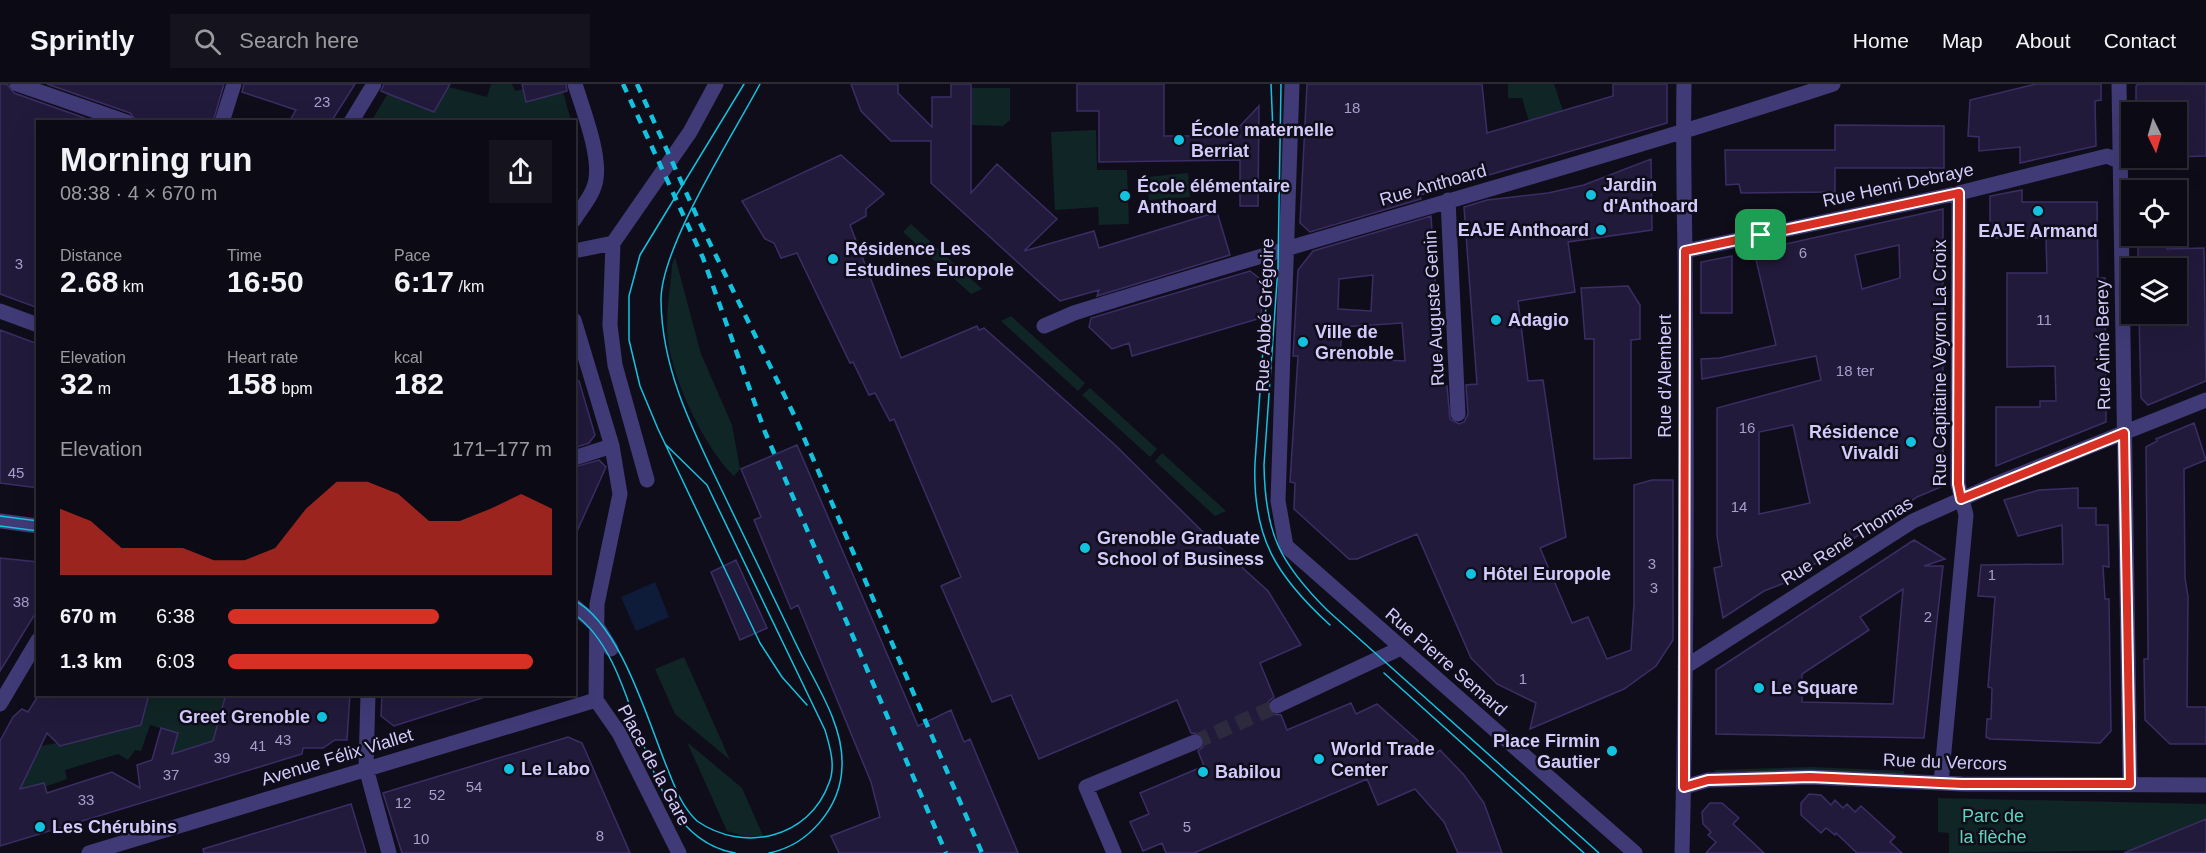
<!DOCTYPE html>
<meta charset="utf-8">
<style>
body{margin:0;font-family:Arial,sans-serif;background:#15131d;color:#f1f3f6;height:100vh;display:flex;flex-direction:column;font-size:22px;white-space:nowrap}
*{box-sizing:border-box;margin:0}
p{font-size:20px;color:#9a9aa0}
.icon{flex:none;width:33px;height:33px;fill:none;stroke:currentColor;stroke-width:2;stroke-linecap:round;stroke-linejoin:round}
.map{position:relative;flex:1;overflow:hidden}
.sheet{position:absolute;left:36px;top:36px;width:540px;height:576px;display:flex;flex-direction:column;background:#0c0a14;border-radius:0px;box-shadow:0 6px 24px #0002,0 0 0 2px #2c2b34}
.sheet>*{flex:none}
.needle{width:39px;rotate:175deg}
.buttons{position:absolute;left:2121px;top:18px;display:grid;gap:12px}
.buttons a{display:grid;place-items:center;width:66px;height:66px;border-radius:0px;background:#0c0a14;box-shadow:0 6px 24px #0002,0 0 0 2px #2c2b34;font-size:30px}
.pin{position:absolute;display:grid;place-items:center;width:51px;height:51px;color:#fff;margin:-26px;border-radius:12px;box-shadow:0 3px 9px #0006}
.round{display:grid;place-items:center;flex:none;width:63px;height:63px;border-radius:0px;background:#15131d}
.overview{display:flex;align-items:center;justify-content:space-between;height:102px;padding:0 24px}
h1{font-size:33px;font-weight:800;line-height:45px}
.metrics{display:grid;grid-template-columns:repeat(3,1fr);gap:9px;height:102px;padding:6px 24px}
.metrics div{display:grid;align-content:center}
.metrics b{font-size:30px;font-weight:800}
.metrics small{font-size:16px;font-weight:400}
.metrics p{font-size:16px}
.chart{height:168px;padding:12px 24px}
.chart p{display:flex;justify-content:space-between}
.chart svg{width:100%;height:108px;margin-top:6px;fill:#d93025;opacity:.7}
ul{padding:0 24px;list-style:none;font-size:20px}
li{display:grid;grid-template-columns:96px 72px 1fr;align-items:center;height:45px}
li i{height:15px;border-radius:8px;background:#d93025}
header{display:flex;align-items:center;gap:36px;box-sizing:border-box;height:84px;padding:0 30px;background:#0c0a14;border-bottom:2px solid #2c2b34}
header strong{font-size:28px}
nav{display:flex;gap:33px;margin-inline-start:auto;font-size:21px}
.search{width:420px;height:54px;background:#15131d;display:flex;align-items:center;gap:15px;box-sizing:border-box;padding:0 21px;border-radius:0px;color:#9a9aa0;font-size:22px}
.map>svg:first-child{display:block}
.green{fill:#102525}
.water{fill:#0e1c39}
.building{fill:#221a3b;stroke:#3b2e65;stroke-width:1.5;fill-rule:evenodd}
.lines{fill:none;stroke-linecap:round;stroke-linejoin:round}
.minor-tunnel{stroke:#2d2a3d;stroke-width:15;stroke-dasharray:15 8;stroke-linecap:butt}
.minor{stroke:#403b77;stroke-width:15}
.tram{stroke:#12c3e0;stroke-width:1.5}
.rail{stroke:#12c3e0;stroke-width:4.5;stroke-dasharray:9 8;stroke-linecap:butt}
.route-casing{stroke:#fff;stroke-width:12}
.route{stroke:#d93025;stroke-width:8}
.poi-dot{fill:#12c3e0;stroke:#100d1b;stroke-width:2}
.labels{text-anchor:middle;stroke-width:5;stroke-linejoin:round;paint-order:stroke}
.number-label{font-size:15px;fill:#a79fcb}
.poi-label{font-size:18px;font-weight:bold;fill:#d3cbfb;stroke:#100d1b;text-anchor:start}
.street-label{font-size:18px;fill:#d3cbfb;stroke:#100d1b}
.park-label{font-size:18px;fill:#5ed4bb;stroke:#100d1b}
</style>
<header>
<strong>Sprintly</strong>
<div class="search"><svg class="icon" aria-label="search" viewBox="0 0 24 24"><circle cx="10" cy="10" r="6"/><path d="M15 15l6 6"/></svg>Search here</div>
<nav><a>Home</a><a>Map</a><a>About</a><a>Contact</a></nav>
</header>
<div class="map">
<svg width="2206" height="769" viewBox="0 0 2206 769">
<rect width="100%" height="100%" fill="#100d1b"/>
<!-- green -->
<path class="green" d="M491,0h21l3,7 8,-2 4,13 36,-10 8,29 -200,1 17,-29 46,19 15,-25 38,10z
M1508,0h46l9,27 -34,10 -7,-23h-14z
M971,4h39v32l-7,6 -32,-1z
M1096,46l1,40h30l2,54 -30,1 -1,-18 -43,3 -4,-78z
M1188,89l2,24 -41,3 -2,-23z
M911,140l71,65 -11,5 -68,-62z
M675,173l26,97 31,71 8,44 -6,7c-31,-30 -65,-103 -67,-146 -1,-21 4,-44 5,-65z
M1011,232l74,67 -7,8 -77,-70z
M1090,304l67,61 -7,8 -68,-62z
M1162,369l64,58 -11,5 -60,-55z
M684,573l46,103 -55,-46 -20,-45z
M149,611h77l-13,46 -41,13 6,-21 -28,-8 -9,26 -6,-1 -7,10 -10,-6 -53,16 2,9 -67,24 28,-47 8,1 5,-11 16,-3 3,3 73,-19 12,-19z
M687,658l55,46 21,48 -16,1 -20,-6z
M1811,683l93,4v4l-189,-1v-4z
M1938,714l268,6v15l-75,31 -182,3v-20l-11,-1z"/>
<!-- water -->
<path class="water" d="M655,498l14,35 -33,14 -15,-34z"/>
<!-- building -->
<path class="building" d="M0,0h7l7,9 82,29h-58v186l-38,-14z
M47,0h177l-11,38h-76l-7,-9z
M244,0h111l-24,38h-42l7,-12 -54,-18z
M384,0h66l-16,28 -53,-21z
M522,0h44l1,7 -41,11z
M851,0h47v9l34,34v-30h19v-13h20v109l26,-29 60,55 -33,32 70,-20 5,17 118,-36 13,43 -133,41 2,-6 -39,11 -129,-118v-42h-40l-30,-30z
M1077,0h87v52h76v-10l19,-20 -1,100h-18v-46l-141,2v-51h-22z
M1307,0h175l5,49 126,-37v-12h54v39l-247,72 1,4 -111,33 -10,-9z
M2036,0h65v16l-6,1 1,45 -76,17v-16l-41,4v-14l-11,-1 2,-36z
M2138,0h68v72l-30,1v-45h-34l-1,-8h-5v-18z
M1835,41l109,1v42h-109v24l-94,1 -2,-9 -13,1 -1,-35h110z
M841,71l43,39 -18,15v7l-16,9 51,133 76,-32 2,4 5,-2 130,116 87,86 67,61 33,54 -41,18 14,34 -5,4 -1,9 4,4 9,1 6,15 64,-27 5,11 21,-10 57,51 6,-5 24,25 20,28 18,50h-44l-14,-31 -29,-33 -37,16 -11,-26 -173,74h-28l-4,-10 -19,8 -13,-29 19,-8 -9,-21 64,-27 -6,-15 5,-4 1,-8 -4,-5 -9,-1 -14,-33 -138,59 -28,-64 -19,7 -51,-116 20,-9 -67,-158 -4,2 -15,-28 -6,2 -16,-33 -3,1 -53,-110 -16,5 -7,-15 -9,-4 -23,-38z
M1651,75l1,71 -84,12 7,50 -57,9 10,80 15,-1 23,157 -26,11 32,75 16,-6 19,42 24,-9 3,-46v-119l18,-5h21v160l-17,26 -32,23 -94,40 6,-26 -39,-19 -26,-26 -54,-124 -60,25h-8l-55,-50 1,-26 -5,-1 8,-126h-5l5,-86 15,-19 118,-35 11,170h5l3,33 9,5 5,-2 4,-8 -2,-29 11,-1 -13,-177 23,-7 61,-7 36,-8zM1373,191l-2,36 -33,-2 1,-30zM1402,239l3,38 -65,-3 2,-31z
M2022,106v12h75l1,76h7l1,144 -110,44v-59h44v-6h16l-1,-35 -48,1v-94h40l-1,-35h-56v-42z
M1943,125v277l-26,11 -130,85 -23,9 -41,27 -9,-50 8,-2 -5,-30v-128l104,-28 -5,-24 -114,23 -1,-20 19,-1 56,-13 -22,-94zM1899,161l1,33 -38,11 -7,-34zM1793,341l17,78 -51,11v-82z
M2138,152h29v13l37,-1 2,133 -58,24 -7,-7 -2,-84h37v-46h-38z
M1732,172v57h-31v-51z
M1250,187l13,10 -2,37 -129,38 -3,-13 -17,6 -23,-22 2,-9z
M1628,202l12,19v34l-9,1v118l-37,1v-120h-9l-4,-51z
M0,246l38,14v144l-38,-5z
M574,297h5l16,54 -6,8 -15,5z
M2194,339l12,37 -22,9 1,109 3,19 -1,110h19v37h-36l-25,-24 -1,-61h4v-13l-2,-199 11,-6 -1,-2z
M797,361l121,281 33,-16 13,32 6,-3 48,114h-179l-8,-17 49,-19 -9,-35 -73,-177 -7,4 -37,-89 7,-3 -20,-48z
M599,376l7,7 -32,71v-71z
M2078,404v20h18v17h12l1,42 -6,-1 2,33h4l2,132 -11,12 -110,-4 -4,-2 1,-18h4l1,-31 -4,-1 7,-90 -17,-1 3,-31 82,-1 -1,-39 -44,11 -14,-36 35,-10z
M1914,456l31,19 -21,7h19l-19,172 -208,-4v-64zM1903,505l-10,115 -91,-2v-28l67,-44 -9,-13z
M0,474l38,4v47l-38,62z
M736,476l31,68 -27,12 -29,-68z
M45,610h104l-8,31 -81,21 -13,-13 -27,56 24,-6 3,10 65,-21 28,16 -3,-23 15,-5 9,-32 17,5 -6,21 41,-13 13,-47h124l-3,46h-12l-12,8h-20l-1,6 -302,92v-105l13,-24 9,-8 6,3 10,-16z
M382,610h100v4l-88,28 -13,-10z
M568,653l14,6 48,110h-228l-19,-60z
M1809,710l12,1 10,10 4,-5 8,8 4,-4 8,8 6,-6 34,31 -5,5 12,11h-45l-21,-20 -1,2 -9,-7 -5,5 -20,-18v-12z
M1710,719h12l17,15 -6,6 31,29h-58l10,-11 -8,-7 3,-3 -8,-8 -1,-12z
M351,720l15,49h-162l-1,-4z
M2206,735v34h-82z"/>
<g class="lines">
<!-- minor-tunnel -->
<path class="minor-tunnel" d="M1195,658l82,-36"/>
<!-- minor -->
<path class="minor" d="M17,0l110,38
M1292,0l-14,417 8,45 349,307
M2119,0l11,700
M222,38l12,-38
M351,38l23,-38
M1448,116l10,214
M574,136c8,-13 20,-26 22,-41 4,-26 -13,-69 -21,-95
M579,166l34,-7
M1685,167l274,-58 148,-37 12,5
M0,227l38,14
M574,236l38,126 8,48 -23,110 -1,96 23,33 60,120
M1044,242l30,-13c252,-79 508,-147 759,-229
M574,374l38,-12
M647,396l-32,-115 -5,-40 3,-82 77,-111 26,-48
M0,437l38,5
M574,522l22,19 15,24
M1685,583l228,-146 80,-36 213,-85
M368,610l-2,74 23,85
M0,620l38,-64
M1277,622l124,-58
M1941,699l25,-268 -8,-31 1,-291
M1684,703l24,-7 102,-3 152,7 244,1
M89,769l507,-153
M1114,769l-28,-66 109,-45
M1682,769c5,-200 5,-401 3,-601 -1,-56 -2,-112 -1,-168"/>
<!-- tram -->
<path class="tram" d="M744,0l-104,171 -11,41v44l11,46 18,43 102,214 22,34 25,28
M760,0c-27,51 -100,164 -99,217 1,73 35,135 66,200 24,49 47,98 71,147 17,35 46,77 44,118 -1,41 -33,79 -73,87
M1271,0l2,48
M1281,0l-3,183 -14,198c1,68 15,97 63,145l272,243
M1270,165l-15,214c-3,74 21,113 75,162
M0,432l38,5
M0,442l38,5
M574,516c46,24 73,118 92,165 8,20 15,41 31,56 46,32 112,18 132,-38 7,-17 1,-36 -4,-53l-118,-245 -42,-41
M574,530c75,53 58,220 161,239
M1384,589l200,180"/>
<!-- rail -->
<path class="rail" d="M623,0l80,174 62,174 181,421
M637,0l62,137 97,198 186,434"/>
</g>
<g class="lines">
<!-- route casing -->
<g class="route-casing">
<path id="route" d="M1959,109l-1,291 3,15 163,-66 6,351h-168l-152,-7 -102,3 -24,7 1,-536z"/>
</g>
<!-- route -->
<use href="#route" class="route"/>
</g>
<!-- markers -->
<g class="poi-dot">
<circle cx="1179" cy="56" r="6"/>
<circle cx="1591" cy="111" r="6"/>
<circle cx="1125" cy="112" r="6"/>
<circle cx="2038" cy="127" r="6"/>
<circle cx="1601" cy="146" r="6"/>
<circle cx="833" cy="175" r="6"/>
<circle cx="1496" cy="236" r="6"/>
<circle cx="1303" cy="258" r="6"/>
<circle cx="1911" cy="358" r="6"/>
<circle cx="1085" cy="464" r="6"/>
<circle cx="1471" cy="490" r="6"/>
<circle cx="1759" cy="604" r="6"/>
<circle cx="322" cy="633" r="6"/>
<circle cx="1612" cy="667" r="6"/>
<circle cx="1319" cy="675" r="6"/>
<circle cx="509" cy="685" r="6"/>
<circle cx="1203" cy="688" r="6"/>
<circle cx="40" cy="743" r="6"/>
</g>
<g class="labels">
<!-- number labels -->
<g class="number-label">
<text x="322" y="23">23</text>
<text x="1352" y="29">18</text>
<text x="1803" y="174">6</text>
<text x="19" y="185">3</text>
<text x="2044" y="241">11</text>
<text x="1855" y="292">18 ter</text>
<text x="1747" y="349">16</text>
<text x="16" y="394">45</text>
<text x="1739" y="428">14</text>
<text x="1652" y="485">3</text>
<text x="1992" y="496">1</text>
<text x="1654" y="509">3</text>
<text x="21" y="523">38</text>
<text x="1928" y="538">2</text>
<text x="1523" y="600">1</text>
<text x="283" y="661">43</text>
<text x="258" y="667">41</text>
<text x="222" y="679">39</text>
<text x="171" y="696">37</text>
<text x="474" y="708">54</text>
<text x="437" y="716">52</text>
<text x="86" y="721">33</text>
<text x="403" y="724">12</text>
<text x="1187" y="748">5</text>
<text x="600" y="757">8</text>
<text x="421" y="760">10</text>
</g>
<!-- poi labels -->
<g class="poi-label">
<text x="1191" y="52">École maternelle<tspan x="1191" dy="21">Berriat</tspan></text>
<text x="1603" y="107">Jardin<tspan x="1603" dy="21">d'Anthoard</tspan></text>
<text x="1137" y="108">École élémentaire<tspan x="1137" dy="21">Anthoard</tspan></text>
<text x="1589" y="152" text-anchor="end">EAJE Anthoard</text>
<text x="2038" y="153" text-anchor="middle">EAJE Armand</text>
<text x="845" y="171">Résidence Les<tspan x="845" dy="21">Estudines Europole</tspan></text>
<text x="1508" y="242">Adagio</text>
<text x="1315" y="254">Ville de<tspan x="1315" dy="21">Grenoble</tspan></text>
<text x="1899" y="354" text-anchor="end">Résidence<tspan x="1899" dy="21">Vivaldi</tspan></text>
<text x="1097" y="460">Grenoble Graduate<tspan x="1097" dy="21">School of Business</tspan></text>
<text x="1483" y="496">Hôtel Europole</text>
<text x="1771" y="610">Le Square</text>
<text x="310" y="639" text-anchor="end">Greet Grenoble</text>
<text x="1600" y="663" text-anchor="end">Place Firmin<tspan x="1600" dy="21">Gautier</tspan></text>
<text x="1331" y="671">World Trade<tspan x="1331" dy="21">Center</tspan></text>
<text x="521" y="691">Le Labo</text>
<text x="1215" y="694">Babilou</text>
<text x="52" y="749">Les Chérubins</text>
</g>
<!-- street labels -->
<g class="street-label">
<text transform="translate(1433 101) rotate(-16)" y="6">Rue Anthoard</text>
<text transform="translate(1898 101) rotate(-12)" y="6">Rue Henri Debraye</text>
<text transform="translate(1434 224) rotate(-93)" y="6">Rue Auguste Genin</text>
<text transform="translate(1265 231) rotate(-88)" y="6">Rue Abbé Grégoire</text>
<text transform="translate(2103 261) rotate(-91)" y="6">Rue Aimé Berey</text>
<text transform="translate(1940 279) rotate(-90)" y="6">Rue Capitaine Veyron La Croix</text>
<text transform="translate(1665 292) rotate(-90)" y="6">Rue d'Alembert</text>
<text transform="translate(1847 457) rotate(-32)" y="6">Rue René Thomas</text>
<text transform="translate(1446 578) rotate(41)" y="6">Rue Pierre Semard</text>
<text transform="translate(337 673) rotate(-17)" y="6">Avenue Félix Viallet</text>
<text transform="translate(1945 678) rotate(2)" y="6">Rue du Vercors</text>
<text transform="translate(654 681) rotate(62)" y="6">Place de la Gare</text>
</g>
<!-- park labels -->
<g class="park-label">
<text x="1993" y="738">Parc de<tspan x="1993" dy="21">la flèche</tspan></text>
</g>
</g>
</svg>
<div class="buttons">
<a><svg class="needle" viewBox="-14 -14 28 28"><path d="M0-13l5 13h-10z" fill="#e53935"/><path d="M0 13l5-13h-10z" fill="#9a9aa0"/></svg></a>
<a><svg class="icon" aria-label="locate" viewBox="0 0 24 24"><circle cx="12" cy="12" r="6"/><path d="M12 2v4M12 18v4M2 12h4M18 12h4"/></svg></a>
<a><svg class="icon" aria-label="layers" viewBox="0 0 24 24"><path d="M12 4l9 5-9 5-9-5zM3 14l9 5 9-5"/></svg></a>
</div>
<div class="pin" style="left:1761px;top:151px;background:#1e9e55"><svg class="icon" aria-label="arrive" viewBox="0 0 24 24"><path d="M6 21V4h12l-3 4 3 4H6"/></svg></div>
<section class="sheet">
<div class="overview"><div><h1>Morning run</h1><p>08:38 · 4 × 670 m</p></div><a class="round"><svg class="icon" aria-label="share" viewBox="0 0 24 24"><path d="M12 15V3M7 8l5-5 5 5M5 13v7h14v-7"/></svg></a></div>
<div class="metrics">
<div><p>Distance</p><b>2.68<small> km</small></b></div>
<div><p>Time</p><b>16:50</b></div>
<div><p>Pace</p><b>6:17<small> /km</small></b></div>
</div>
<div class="metrics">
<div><p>Elevation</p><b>32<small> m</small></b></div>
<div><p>Heart rate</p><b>158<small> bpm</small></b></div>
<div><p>kcal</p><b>182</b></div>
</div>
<div class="chart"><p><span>Elevation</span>171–177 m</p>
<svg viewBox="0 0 160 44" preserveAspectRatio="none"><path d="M0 44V17L10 22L20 33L30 33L40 33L50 38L60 38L70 33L80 17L90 6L100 6L110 11L120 22L130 22L140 17L150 11L160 17V44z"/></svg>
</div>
<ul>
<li><b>670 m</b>6:38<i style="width:65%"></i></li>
<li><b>1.3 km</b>6:03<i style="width:94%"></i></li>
</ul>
</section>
</div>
